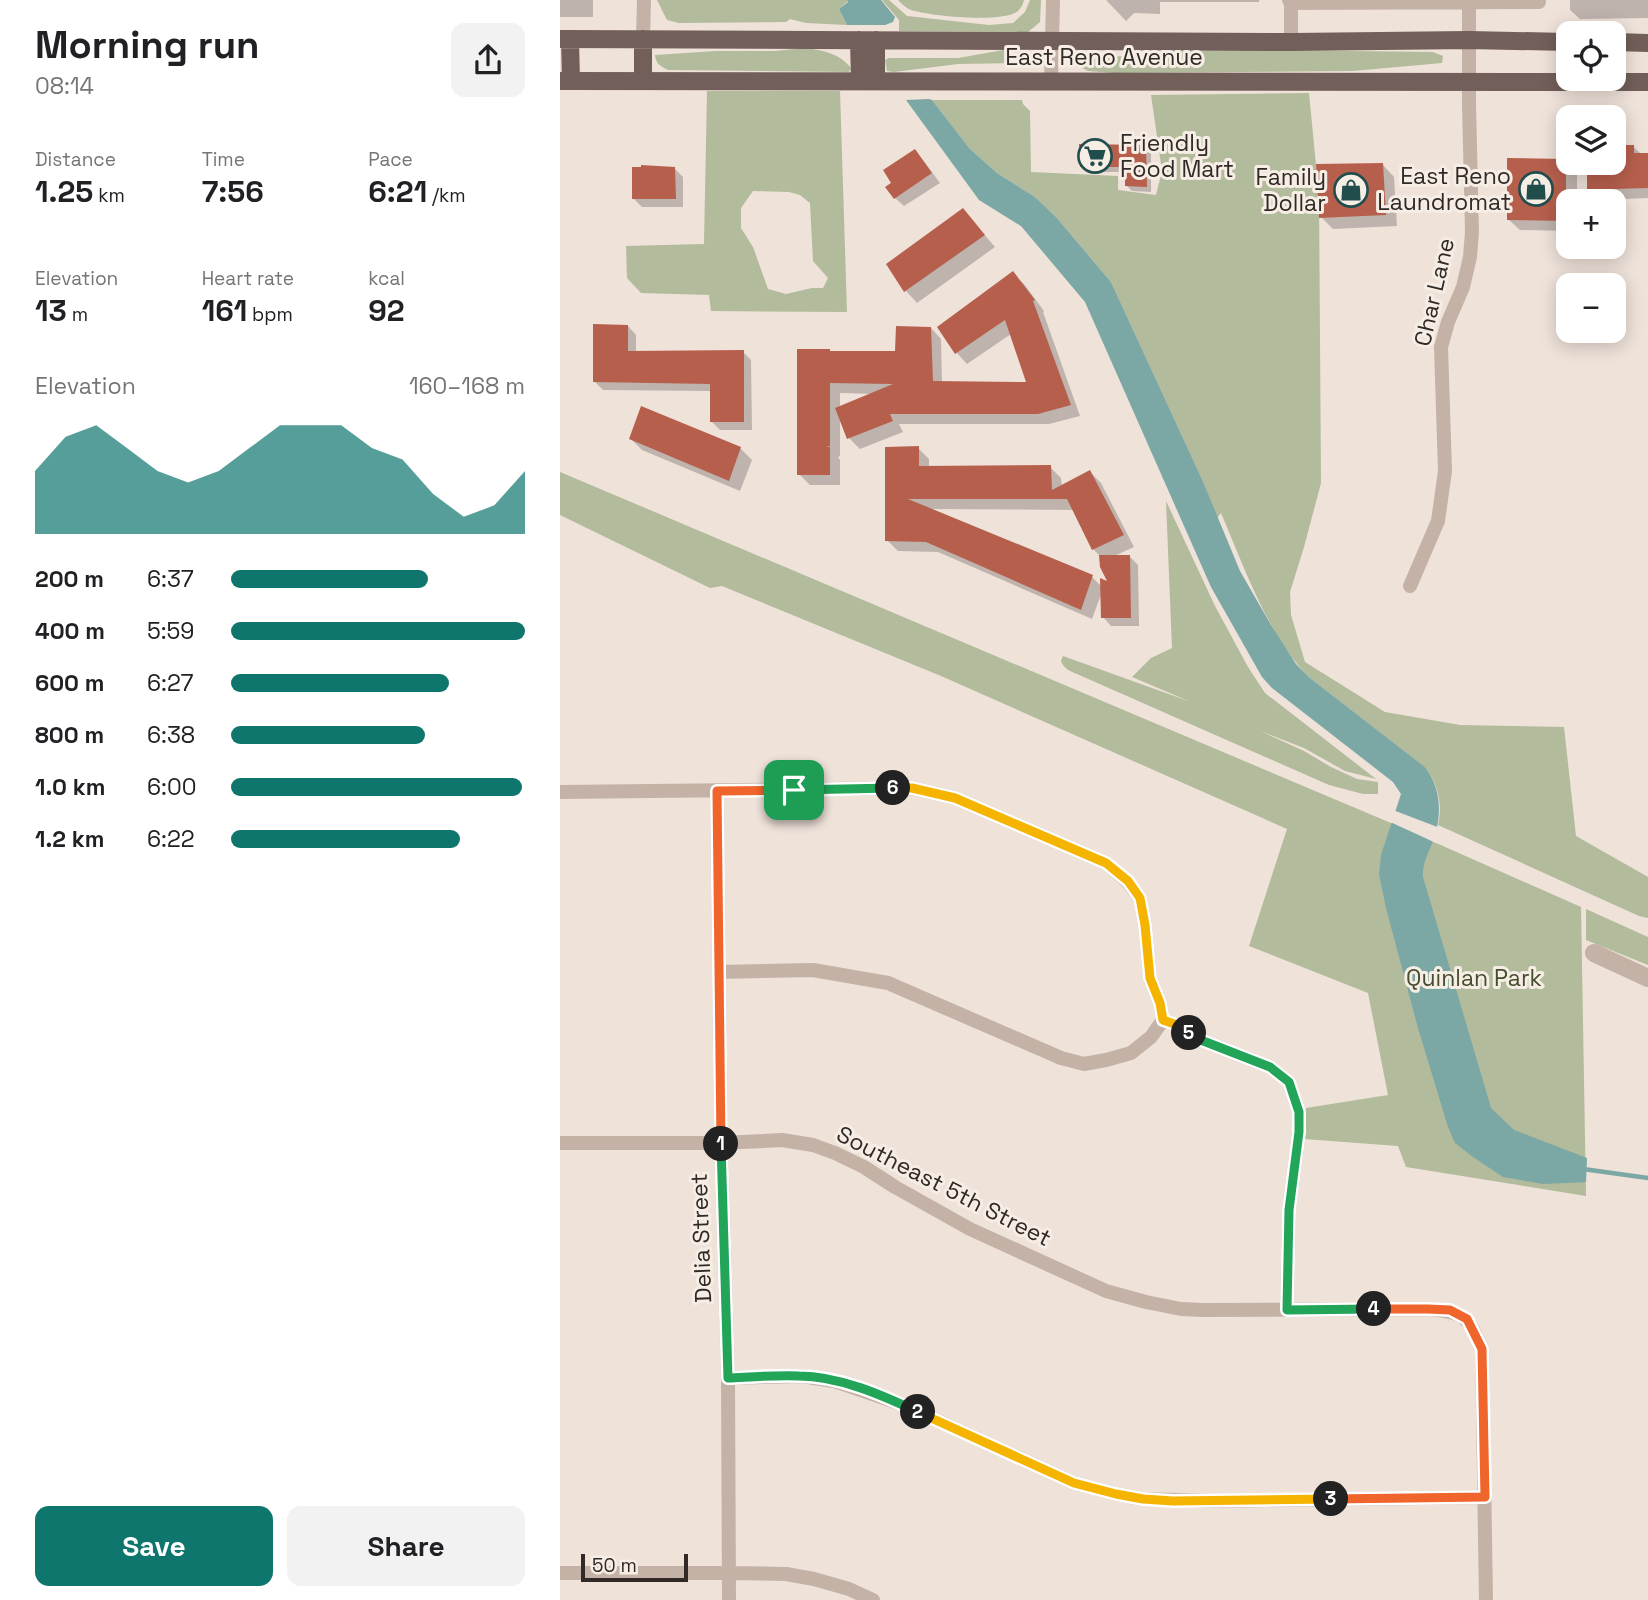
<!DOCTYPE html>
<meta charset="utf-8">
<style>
body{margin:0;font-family:"Space Grotesk",sans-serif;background:#f2f2f2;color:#202124;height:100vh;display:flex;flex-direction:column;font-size:26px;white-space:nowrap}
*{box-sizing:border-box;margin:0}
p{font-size:23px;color:#757577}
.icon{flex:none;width:38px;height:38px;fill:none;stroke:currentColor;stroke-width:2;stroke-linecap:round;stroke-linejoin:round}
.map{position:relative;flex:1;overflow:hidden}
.panel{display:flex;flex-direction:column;background:#fff;width:560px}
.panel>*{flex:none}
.fabs{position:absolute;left:996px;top:21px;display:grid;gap:14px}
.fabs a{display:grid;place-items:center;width:70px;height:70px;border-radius:14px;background:#fff;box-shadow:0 4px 18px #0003;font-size:35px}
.scale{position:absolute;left:21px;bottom:18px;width:107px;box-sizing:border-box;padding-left:7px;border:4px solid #312926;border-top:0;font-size:19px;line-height:24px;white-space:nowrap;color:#312926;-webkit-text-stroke:5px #f6ede5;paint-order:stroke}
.pin{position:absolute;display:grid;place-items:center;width:60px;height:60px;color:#fff;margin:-30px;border-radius:14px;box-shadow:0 4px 10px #0006}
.km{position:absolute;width:35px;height:35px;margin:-18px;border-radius:50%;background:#222;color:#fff;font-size:19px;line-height:35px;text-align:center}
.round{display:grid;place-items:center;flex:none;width:74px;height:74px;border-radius:14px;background:#f2f2f2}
.summary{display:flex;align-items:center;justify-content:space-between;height:119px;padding:0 35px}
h1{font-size:38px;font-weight:600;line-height:52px}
.figures{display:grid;grid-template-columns:repeat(3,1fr);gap:10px;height:119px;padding:7px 35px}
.figures div{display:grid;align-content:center}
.figures b{font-size:30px;font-weight:600}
.figures small{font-size:19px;font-weight:400}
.figures p{font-size:19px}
.chart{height:196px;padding:14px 35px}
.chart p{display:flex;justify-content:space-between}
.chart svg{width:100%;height:126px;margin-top:7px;fill:#0f766e;opacity:.7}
.action{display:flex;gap:14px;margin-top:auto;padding:14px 35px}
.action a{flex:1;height:80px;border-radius:14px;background:#0f766e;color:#fff;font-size:28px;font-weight:600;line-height:80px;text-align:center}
.action a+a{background:#f2f2f2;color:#202124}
ul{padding:0 35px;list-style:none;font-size:23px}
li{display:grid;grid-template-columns:112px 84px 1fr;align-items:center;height:52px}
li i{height:18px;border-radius:9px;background:#0f766e}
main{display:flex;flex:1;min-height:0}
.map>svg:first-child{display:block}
.green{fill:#b2bb9b;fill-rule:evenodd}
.water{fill:#7ba7a5}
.pier{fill:#eee2d9}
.shadow{fill:#0003;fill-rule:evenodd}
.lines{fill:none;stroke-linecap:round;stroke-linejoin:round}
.stream{stroke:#7ba7a5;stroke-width:4.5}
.building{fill:#b75f4d}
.minor{stroke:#c4b2a7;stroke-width:14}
.tertiary{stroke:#c4b2a7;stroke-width:18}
.primary{stroke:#725f59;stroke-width:18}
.split-1-casing{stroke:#fff;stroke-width:14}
.split-2-casing{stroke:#fff;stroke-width:14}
.split-3-casing{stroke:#fff;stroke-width:14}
.split-4-casing{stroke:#fff;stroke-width:14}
.split-5-casing{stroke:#fff;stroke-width:14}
.split-6-casing{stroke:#fff;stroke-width:14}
.split-7-casing{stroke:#fff;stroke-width:14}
.split-1{stroke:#f0652b;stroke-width:9}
.split-2{stroke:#22a559;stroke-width:9}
.split-3{stroke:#f5b400;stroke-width:9}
.split-4{stroke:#f0652b;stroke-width:9}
.split-5{stroke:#22a559;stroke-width:9}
.split-6{stroke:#f5b400;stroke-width:9}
.split-7{stroke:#22a559;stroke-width:9}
.labels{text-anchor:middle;stroke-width:6;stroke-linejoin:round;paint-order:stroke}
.street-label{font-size:23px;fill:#312926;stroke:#f6ede5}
.poi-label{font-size:23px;fill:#312926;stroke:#f6ede5;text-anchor:end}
.park-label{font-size:23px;fill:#444d2d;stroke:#f6ede5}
</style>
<main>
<section class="panel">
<div class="summary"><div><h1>Morning run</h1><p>08:14</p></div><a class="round"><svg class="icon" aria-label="share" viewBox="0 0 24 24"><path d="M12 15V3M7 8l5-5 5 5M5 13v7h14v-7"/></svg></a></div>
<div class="figures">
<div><p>Distance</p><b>1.25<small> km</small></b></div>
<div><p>Time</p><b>7:56</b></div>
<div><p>Pace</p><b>6:21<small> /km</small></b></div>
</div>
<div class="figures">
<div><p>Elevation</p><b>13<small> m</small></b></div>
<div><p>Heart rate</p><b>161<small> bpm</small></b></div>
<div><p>kcal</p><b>92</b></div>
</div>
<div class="chart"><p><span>Elevation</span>160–168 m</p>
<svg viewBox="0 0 160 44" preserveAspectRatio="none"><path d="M0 44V22L10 10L20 6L30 14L40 22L50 26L60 22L70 14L80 6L90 6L100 6L110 14L120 18L130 30L140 38L150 34L160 22V44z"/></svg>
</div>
<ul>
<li><b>200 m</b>6:37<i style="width:67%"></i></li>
<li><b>400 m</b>5:59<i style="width:100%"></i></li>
<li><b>600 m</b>6:27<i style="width:74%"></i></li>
<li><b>800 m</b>6:38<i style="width:66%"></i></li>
<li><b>1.0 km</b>6:00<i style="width:99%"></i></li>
<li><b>1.2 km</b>6:22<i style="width:78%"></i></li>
</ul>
<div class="action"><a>Save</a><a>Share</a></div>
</section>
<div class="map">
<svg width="1088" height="1600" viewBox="0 0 1088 1600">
<rect width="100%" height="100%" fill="#eee2d9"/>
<!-- green -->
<path class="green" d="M97,0h190l1,1 -9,8 8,16 -41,-2 -16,-4 -4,3 -107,1 -12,-3z
M322,0h7l18,16 82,9 24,-2 12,-11 5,-12h11l-1,22 -12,10 -129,-1v-11z
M338,0h126c-1,3 -2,7 -5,10 -14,14 -89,6 -108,0 -5,-2 -9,-6 -13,-10z
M244,48c18,2 35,5 47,20l-2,4 -181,-2c-8,-4 -12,-6 -13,-15l61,-4h59z
M449,49c9,1 16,3 21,11l-4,3 -68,1 -64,8 -7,-1 -2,-11 4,-2h69z
M704,50l169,2 10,4 -1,7 -89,8 -239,2 -26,-2 -8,-4v-4l2,-3 91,-9z
M147,91h133l7,221 -136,-1 -2,-16 -68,-2 -14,-15 -1,-32 78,-2zM193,191l36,1 11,3 10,8 3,58 15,17 -5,10h-11l-26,6 -18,-5 -15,-42 -12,-19v-20z
M749,93l10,103 2,287 -17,64 -14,45 1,23 14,47 80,50 75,13 104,2 12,109 72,41v41l-9,-2 -201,-91c5,-21 0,-41 -13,-58l-115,-89c-42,-41 -66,-112 -89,-165l-4,5 -16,-41 -90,-195 -55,-65 -21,-20 -38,-24 -27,-24 -38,-49h90l1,4 7,7 1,61 87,4v14l38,5 6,-24 -11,-76z
M0,472l831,351 190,84 5,289 -180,-29 -8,-21 -94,-7 2,-31 82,-13 -20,-102 -119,-47 38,-117 -346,-153 -219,-90 -12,2 -150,-73z
M606,501l49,105 33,61 17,26 111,86 -31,-8 -41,-23 -44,-17 44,20 27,16 26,12 21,3v12h-15l-34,-9 -252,-111c-7,-3 -13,-5 -16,-13l2,-5 128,46 -59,-25 19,-19 21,-10z
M1026,909l62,28v28l-62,-25z"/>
<!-- water -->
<path class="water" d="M287,0h34l14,17 -2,5 -8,3h-38l-8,-16 9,-7z
M369,99l3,1 38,49 27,24 38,24 21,20 55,65 90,195 39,94 31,54 25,39 14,14 115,89c18,24 17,52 6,79 -4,10 -9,19 -8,31l68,231 23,22 73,28 -1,24 -43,2 -40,-7 -30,-20 -18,-14 -7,-16 -30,-99 -32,-120 -7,-34 2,-19 20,-61 -8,-12 -121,-94 -10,-11 -51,-90 -126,-285 -64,-76 -42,-26 -73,-100z"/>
<!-- pier -->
<path class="pier" d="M833,810l47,18 -4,15 -48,-22z"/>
<!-- shadow -->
<path class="shadow" d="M0,0h33v17h-33z
M546,0h153v2h-99v12l-26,-1 -8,8z
M1010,0h78v18l-68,1 -10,-9z
M1073,146l9,9h6v47v-4l-25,1 1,4 -27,-2 -8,-8 -1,-30h26v-16z
M585,147l6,5v40l-19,-1 -5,-5v-14h-40l-5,-6z
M354,151l9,9 17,23 -36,23 -9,-8 -2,-14z
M1005,160l12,12v29h-9v30l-48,-1 -12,-11z
M823,165l11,12 3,49 -64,3 -12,-12z
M114,168l9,9v30h-41l-8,-8z
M403,210l32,37 -78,56 -11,-12 -18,-27z
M453,274l11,10 20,27 -1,1 37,104 -31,8h-150l4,8 -43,17 -11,-11 -9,-21v39l-2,1 2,3v25h-30l-11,-11 32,-121h66l34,-25 10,11 1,44 87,1 -18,-50 -44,30 -10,-11 -18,-26zM280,393l35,1 -35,14z
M68,326l8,9v18l107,-1 8,8 1,70h-32l-9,-9v-30l-108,-1 -8,-8z
M71,439l109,9 12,12 -12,31 -98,-41z
M358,448l11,11v8h121l11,11 1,8 28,-14 11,11 33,64 -22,10h18l8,8 1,61h-28l-8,-9 -1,-25 -10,27 -154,-67 -40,-1 -11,-11zM369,509l145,1 19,39 8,8 9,27 -8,3 -10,-10z"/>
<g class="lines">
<!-- stream -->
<path class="stream" d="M1023,1169l65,9"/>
</g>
<!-- building -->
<path class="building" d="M519,144l67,1 1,42 -22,-1v-19h-45z
M1054,145h20v8h14v35l-34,1v4l-27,1v-31h27z
M355,149l17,24 -38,26 -9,-12 6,-4 -8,-13z
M947,158l59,1v62l-59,-1z
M823,163l3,52 -67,3 -3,-54z
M81,165l34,2 1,32h-44v-32h9z
M403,208l22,27 -81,57 -18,-28z
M453,271l22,29 -2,1 38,104 -33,9h-148l3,7 -46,18 -12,-31 58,-24 -63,-1v63l-4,1h4v28h-33v-126h33v2h65l1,-25 35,1 2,54 93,1 -21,-62 -50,34 -18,-27z
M33,324l35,1v26l116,-1v72h-34v-38l-117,-2z
M81,406l100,41 -12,34 -100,-42z
M359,446v20l132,-1 1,25 38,-20 34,65 -32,15 -25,-51h-159l185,76 -12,35 -155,-68 -41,-1v-94z
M539,555h31l1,63h-30l-1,-40 7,3 -7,-14z"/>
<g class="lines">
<!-- minor -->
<path class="minor" d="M729,0l2,3v39
M731,3l248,-1v-2
M83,39l1,-39
M491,82l2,-82
M850,586l28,-65 7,-50 -4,-124 7,-25 15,-35 7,-30 2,-25 -3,-128v-101
M157,791l4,352 7,235 1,222
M0,792l352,-4 43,10 151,65 22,19 12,16 5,27 5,53 10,25 3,17
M159,972l94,-2 75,13 173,75 23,6 22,-4 25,-7 20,-16 12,-17
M603,1020l14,5 16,12 77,30 19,15 10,30v20l-10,78 -2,100
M0,1143h161l61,-3 31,5 22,8 29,14 31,20 75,42 136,62 40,11 35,7 22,1 225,-1c38,3 39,7 54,40l4,251
M168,1378l73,-2 33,5 67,23 173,79 42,11 27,5 69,2 273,-4
M0,1573h169l57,1 28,5 35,10 24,11"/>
<!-- tertiary -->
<path class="tertiary" d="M1034,953l54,25"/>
<!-- primary -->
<path class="primary" d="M0,39l731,3 178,-2 99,2
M10,39l1,42
M83,39v42
M299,40l1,41
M316,40v41
M1054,42l34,1
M0,81l1088,1"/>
</g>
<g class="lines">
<!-- split-1 casing -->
<g class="split-1-casing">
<path id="split-1" d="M161,1144l-4,-353 77,-1"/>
</g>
<!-- split-2 casing -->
<g class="split-2-casing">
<path id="split-2" d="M161,1144l7,234c23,-1 47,-3 71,-2 40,0 83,19 119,36"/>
</g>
<!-- split-3 casing -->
<g class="split-3-casing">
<path id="split-3" d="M358,1412l156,71 42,11 27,5 30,2 158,-2"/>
</g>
<!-- split-4 casing -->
<g class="split-4-casing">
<path id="split-4" d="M771,1499l154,-2 -3,-148 -15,-30 -17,-9 -22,-1h-54"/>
</g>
<!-- split-5 casing -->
<g class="split-5-casing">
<path id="split-5" d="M629,1033l4,4 77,30 19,15 10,30v20l-10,78 -2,100 87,-1"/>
</g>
<!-- split-6 casing -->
<g class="split-6-casing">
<path id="split-6" d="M333,788h19l43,10 151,65 22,18 12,17 5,27 5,53 10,25 3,17 14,5 12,8"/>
</g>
<!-- split-7 casing -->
<g class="split-7-casing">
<path id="split-7" d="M234,790l99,-2"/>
</g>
<!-- split-1 -->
<use href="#split-1" class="split-1"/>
<!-- split-2 -->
<use href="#split-2" class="split-2"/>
<!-- split-3 -->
<use href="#split-3" class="split-3"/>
<!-- split-4 -->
<use href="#split-4" class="split-4"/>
<!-- split-5 -->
<use href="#split-5" class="split-5"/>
<!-- split-6 -->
<use href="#split-6" class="split-6"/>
<!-- split-7 -->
<use href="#split-7" class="split-7"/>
</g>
<!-- icons -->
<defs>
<g id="supermarket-ring" transform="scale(1.75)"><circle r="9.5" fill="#f6ede5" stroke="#214e4d" stroke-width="1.5"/><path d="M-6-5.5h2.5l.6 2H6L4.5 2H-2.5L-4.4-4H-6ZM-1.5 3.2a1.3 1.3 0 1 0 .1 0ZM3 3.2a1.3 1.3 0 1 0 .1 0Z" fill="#214e4d"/></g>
<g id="shop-ring" transform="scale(1.75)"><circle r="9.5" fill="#f6ede5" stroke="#214e4d" stroke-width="1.5"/><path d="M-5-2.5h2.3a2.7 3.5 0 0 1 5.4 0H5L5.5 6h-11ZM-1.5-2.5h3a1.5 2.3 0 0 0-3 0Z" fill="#214e4d"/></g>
</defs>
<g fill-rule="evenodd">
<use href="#supermarket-ring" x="535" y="156"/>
<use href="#shop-ring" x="976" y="189"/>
<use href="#shop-ring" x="791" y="190"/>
</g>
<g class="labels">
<!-- street labels -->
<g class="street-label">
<text x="544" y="65">East Reno Avenue</text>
<text transform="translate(874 292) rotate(-77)" y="8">Char Lane</text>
<text transform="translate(384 1186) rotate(27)" y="8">Southeast 5th Street</text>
<text transform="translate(141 1238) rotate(-92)" y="8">Delia Street</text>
</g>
<!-- poi labels -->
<g class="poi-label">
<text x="560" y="151" text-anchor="start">Friendly<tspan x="560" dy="26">Food Mart</tspan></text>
<text x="951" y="184">East Reno<tspan x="951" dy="26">Laundromat</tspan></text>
<text x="766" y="185">Family<tspan x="766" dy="26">Dollar</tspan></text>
</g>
<!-- park labels -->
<g class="park-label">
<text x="914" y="986">Quinlan Park</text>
</g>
</g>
</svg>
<div class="fabs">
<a><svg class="icon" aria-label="locate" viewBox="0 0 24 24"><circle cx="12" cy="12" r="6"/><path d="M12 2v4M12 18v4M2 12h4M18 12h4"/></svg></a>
<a><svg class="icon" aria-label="layers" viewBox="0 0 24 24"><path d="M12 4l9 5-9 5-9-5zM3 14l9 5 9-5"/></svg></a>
<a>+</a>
<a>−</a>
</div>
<div class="scale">50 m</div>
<div class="pin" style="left:234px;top:790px;background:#1e9e55"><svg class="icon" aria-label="arrive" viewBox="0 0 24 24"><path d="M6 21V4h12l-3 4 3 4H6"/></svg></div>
<b class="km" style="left:161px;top:1144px">1</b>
<b class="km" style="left:358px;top:1412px">2</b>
<b class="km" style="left:771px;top:1499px">3</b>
<b class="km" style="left:814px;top:1309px">4</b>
<b class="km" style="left:629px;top:1033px">5</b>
<b class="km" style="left:333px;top:788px">6</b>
</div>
</main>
